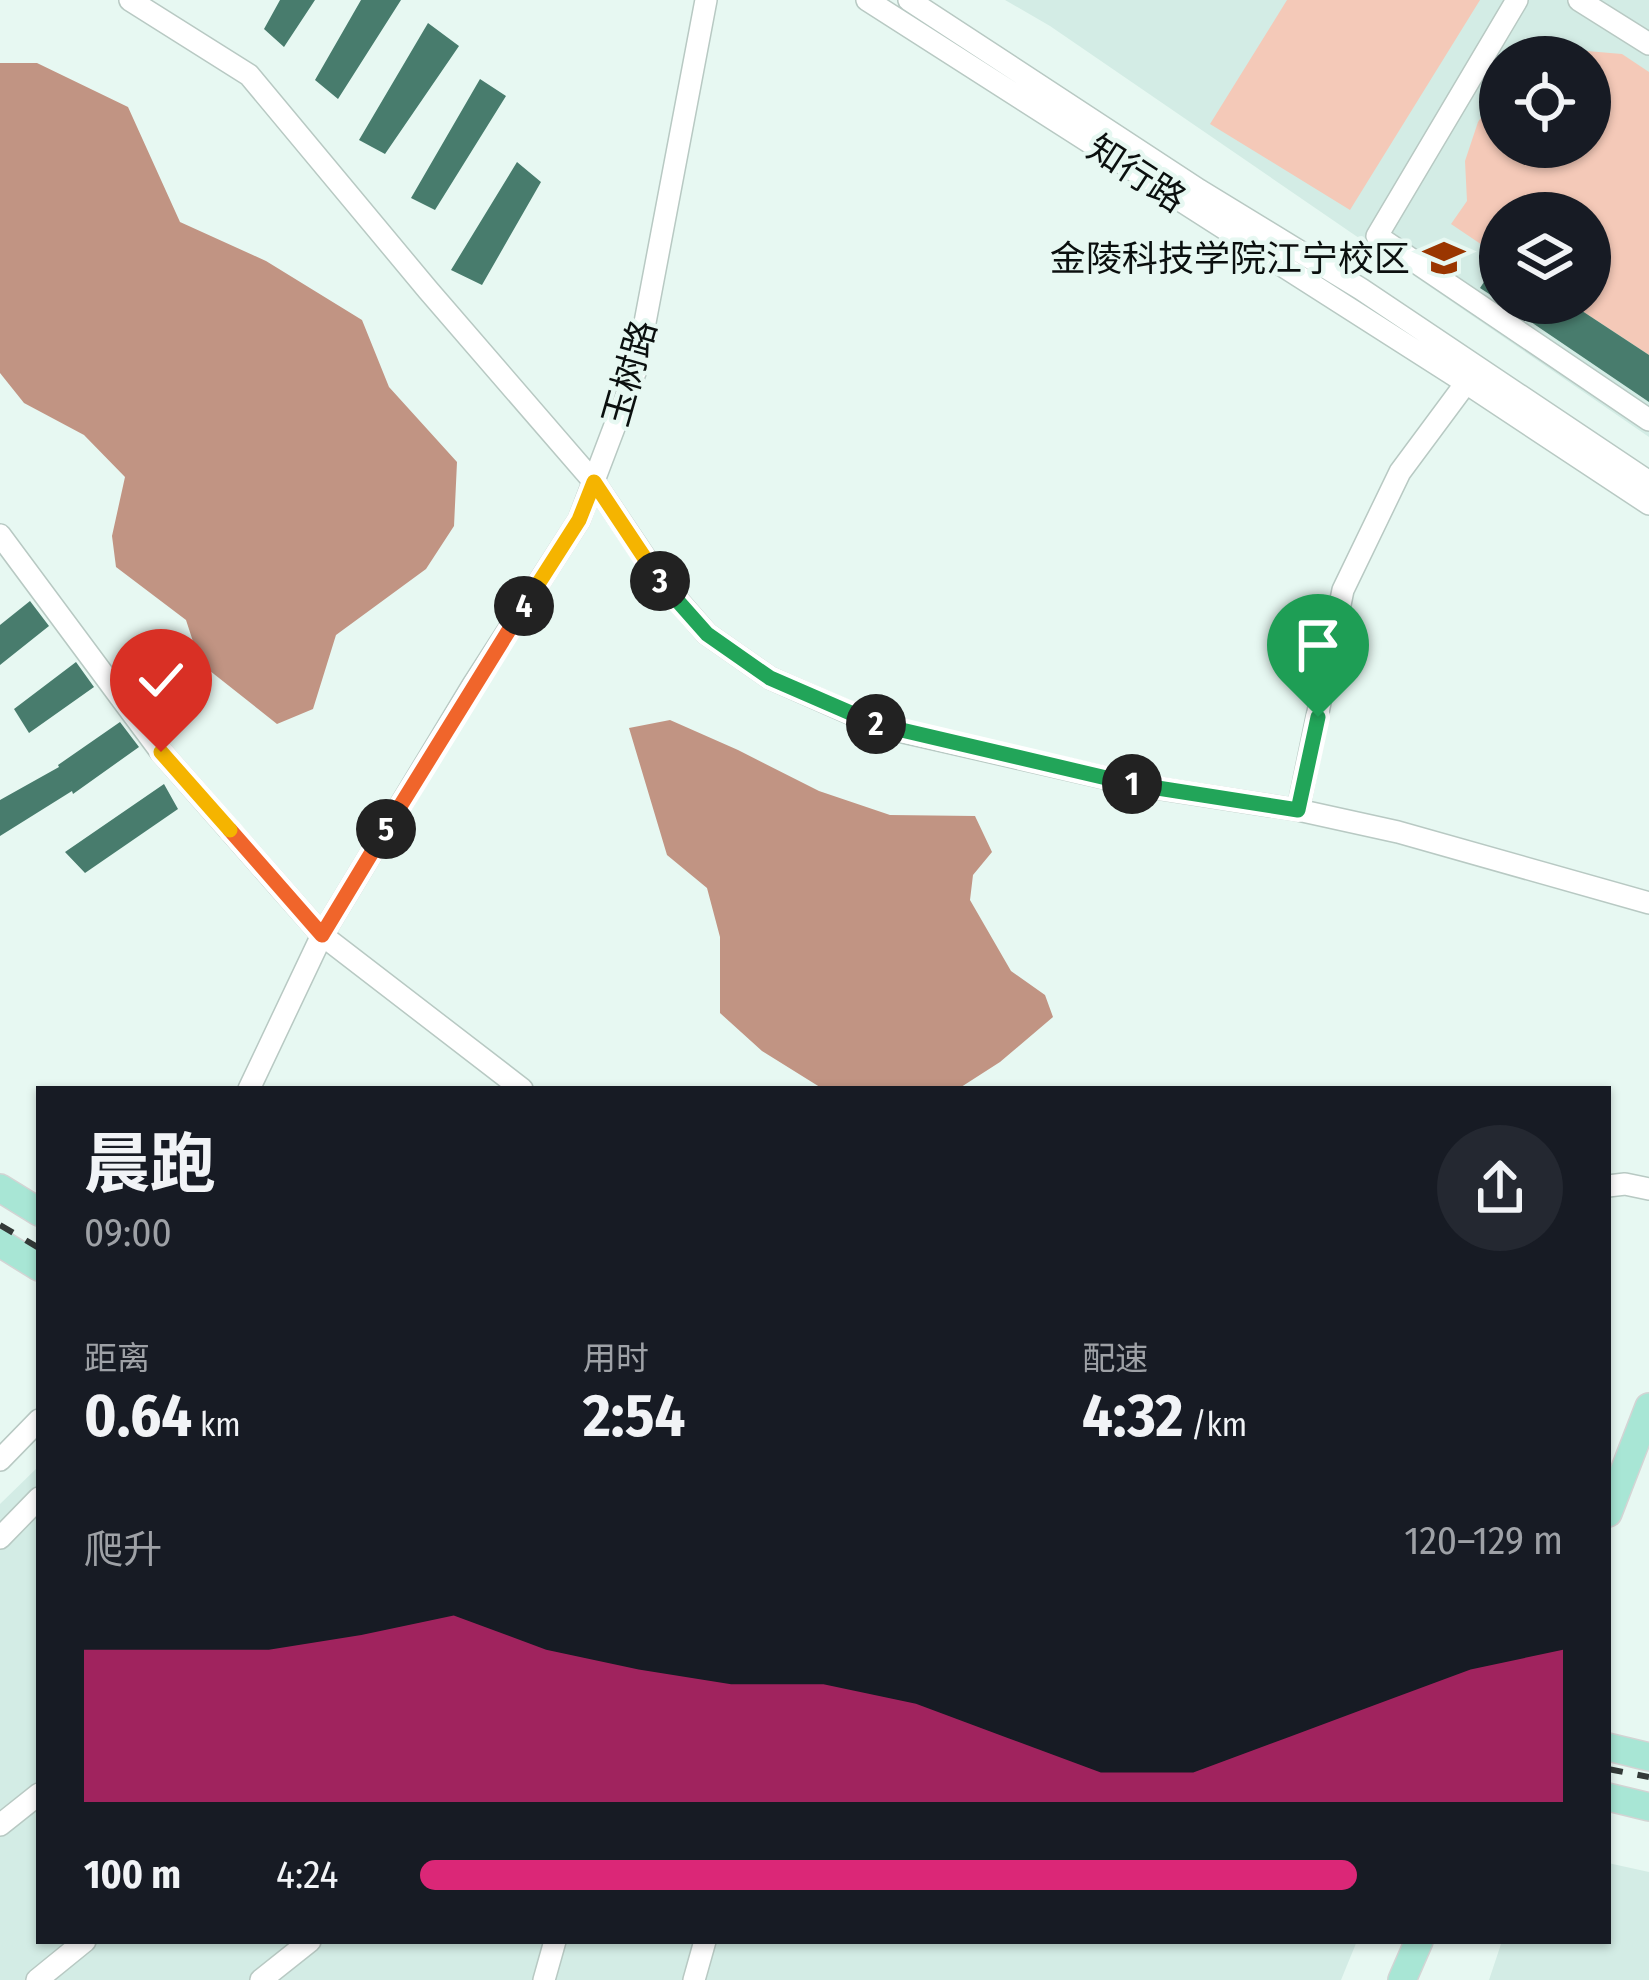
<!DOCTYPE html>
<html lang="zh">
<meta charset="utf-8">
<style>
body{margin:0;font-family:"Fira Sans Condensed","Noto Sans SC",sans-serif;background:#242831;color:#f1f3f6;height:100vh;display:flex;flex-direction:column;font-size:45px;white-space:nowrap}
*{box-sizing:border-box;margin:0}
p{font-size:39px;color:#9ea1a6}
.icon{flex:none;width:66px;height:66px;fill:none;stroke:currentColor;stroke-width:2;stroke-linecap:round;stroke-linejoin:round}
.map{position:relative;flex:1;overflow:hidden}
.details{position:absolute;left:36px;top:1086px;width:1575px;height:858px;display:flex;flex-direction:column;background:#171b24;border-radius:0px;box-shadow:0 3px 9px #0004}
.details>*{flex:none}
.buttons{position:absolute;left:1479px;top:36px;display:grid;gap:24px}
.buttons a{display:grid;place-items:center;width:132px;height:132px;border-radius:50%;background:#171b24;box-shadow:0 3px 9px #0004;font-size:60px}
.pin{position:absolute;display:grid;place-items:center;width:102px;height:102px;color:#fff;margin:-123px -51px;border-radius:50% 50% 50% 0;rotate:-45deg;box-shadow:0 0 12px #0007}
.pin .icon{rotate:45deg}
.km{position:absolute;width:60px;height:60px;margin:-30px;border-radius:50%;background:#222;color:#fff;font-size:33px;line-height:60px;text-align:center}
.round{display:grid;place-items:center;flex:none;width:126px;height:126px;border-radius:63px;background:#242831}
.summary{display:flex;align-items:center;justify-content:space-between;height:204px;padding:0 48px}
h1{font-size:66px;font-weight:700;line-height:90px}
.stats{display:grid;grid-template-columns:repeat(3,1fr);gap:18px;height:204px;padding:12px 48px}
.stats div{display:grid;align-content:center}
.stats b{font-size:60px;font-weight:700}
.stats small{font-size:33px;font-weight:400}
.stats p{font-size:33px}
.chart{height:336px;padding:24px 48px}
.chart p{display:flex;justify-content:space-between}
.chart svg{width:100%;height:216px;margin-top:12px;fill:#db2777;opacity:.7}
ul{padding:0 48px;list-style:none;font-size:39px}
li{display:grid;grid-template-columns:192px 144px 1fr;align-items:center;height:90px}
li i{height:30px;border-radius:15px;background:#db2777}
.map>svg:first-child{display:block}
.built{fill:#d3ece5;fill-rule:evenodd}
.green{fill:#f4c9b8}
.water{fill:#c19483}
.building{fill:#487c6d}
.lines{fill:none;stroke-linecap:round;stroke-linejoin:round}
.minor-casing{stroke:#b8c9c3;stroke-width:24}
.major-casing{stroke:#d3d4d4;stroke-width:30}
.minor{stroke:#fff;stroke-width:21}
.major{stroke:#a8e6d5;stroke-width:27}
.rail{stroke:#333a38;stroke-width:6;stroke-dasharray:15 15;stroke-linecap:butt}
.split-1-casing{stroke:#fff;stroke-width:24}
.split-2-casing{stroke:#fff;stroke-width:24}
.split-3-casing{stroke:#fff;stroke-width:24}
.split-4-casing{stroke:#fff;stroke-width:24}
.split-5-casing{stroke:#fff;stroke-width:24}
.split-6-casing{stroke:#fff;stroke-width:24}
.split-7-casing{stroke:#fff;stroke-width:24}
.split-1{stroke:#22a559;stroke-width:15}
.split-2{stroke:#22a559;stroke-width:15}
.split-3{stroke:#22a559;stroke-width:15}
.split-4{stroke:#f5b400;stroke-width:15}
.split-5{stroke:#f0652b;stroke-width:15}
.split-6{stroke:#f0652b;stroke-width:15}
.split-7{stroke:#f5b400;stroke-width:15}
.labels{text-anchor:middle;stroke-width:9;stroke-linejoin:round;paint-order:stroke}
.street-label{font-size:36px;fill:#0b100f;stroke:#e7f8f2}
.poi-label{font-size:36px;fill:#0b100f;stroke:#e7f8f2;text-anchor:end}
</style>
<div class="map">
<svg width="1649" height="1980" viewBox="0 0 1649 1980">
<rect width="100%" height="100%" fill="#e7f8f2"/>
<!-- built -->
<path class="built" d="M1005,0h644v437l-599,-411zM1500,57h90v90h-90zM1500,213h90v90h-90z
M39,1466v475h1318l-16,39h-1341v-476z
M1608,1863l41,9v108h-160l13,-39h106z"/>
<!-- green -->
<path class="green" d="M1287,0h193l-130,210 -140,-86z
M1575,50l47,4 27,18v283l-79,-52h20v-90h-90v44l-49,-33 16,-23 -2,-40 13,-39 22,-33v58h90v-90h-48z"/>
<!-- water -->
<path class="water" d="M0,63h37l91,44 52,115 86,39 96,59 27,67 68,75 -3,64 -28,43 -90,66 -23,74 -36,15 -77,-61 -14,-43 -70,-53 -4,-31 13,-59 -41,-42 -60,-32 -24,-30z
M670,720l68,30 81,41 71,24 85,1 17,36 -19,23 -3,25 41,71 34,24 8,22 -53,45 -42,27h-135l-61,-38 -42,-38v-76l-13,-49 -40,-33 -38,-127z"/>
<!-- building -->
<path class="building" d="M280,0h35l-31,47 -20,-18z
M361,0h40l-63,99 -23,-19z
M428,23l31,23 -74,108 -26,-14z
M480,79l26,17 -71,114 -24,-12z
M517,162l24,20 -59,103 -31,-15z
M1500,258v43l-20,-13z
M1503,303h67l79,52v47z
M30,601l19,25 -49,39v-40z
M76,662l18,25 -65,46 -15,-24z
M120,722l19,25 -66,47 -1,-3 -72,45v-36l59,-33 -1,-2z
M164,784l14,25 -93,64 -20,-21z"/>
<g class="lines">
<!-- minor casing -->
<g class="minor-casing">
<path id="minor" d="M130,0l119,75 179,215 166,192 66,98 47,54 63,44 111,49 255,58 162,25 100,22 251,71
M867,0l599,383 183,121
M909,0l290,190 162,99 288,193
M1517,0l-140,236 272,184
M1579,0l70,44
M0,535l161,217 161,183 200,154
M1298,810l45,-220 57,-118 66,-89
M249,1089l73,-154 151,-250 106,-165 57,-150 70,-370
M1608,1186l17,-2 24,5
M0,1460l39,-40
M0,1538l39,-40
M0,1825l39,-31
M37,1980l48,-39
M261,1980l49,-39
M544,1980l11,-39
M694,1980l11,-39"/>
</g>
<!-- major casing -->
<g class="major-casing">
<path id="major" d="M0,1188l39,24
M0,1243l39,24
M1608,1513l41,-106
M1608,1747l41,10
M1608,1797l41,10
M1402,1980l17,-39"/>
</g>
<!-- minor -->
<use href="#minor" class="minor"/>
<!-- major -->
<use href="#major" class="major"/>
<!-- rail -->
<path class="rail" d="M0,1225l39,23
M1608,1769l41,8"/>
</g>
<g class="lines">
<!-- split-1 casing -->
<g class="split-1-casing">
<path id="split-1" d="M1132,784l166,26 20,-93"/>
</g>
<!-- split-2 casing -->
<g class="split-2-casing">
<path id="split-2" d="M876,724l256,60"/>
</g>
<!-- split-3 casing -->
<g class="split-3-casing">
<path id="split-3" d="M660,581l47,53 63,44 106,46"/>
</g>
<!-- split-4 casing -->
<g class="split-4-casing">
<path id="split-4" d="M524,606l55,-86 15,-38 66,99"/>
</g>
<!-- split-5 casing -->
<g class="split-5-casing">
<path id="split-5" d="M386,829l138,-223"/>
</g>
<!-- split-6 casing -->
<g class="split-6-casing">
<path id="split-6" d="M230,830l92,105 64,-106"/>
</g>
<!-- split-7 casing -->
<g class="split-7-casing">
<path id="split-7" d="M161,752l69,78"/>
</g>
<!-- split-1 -->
<use href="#split-1" class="split-1"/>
<!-- split-2 -->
<use href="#split-2" class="split-2"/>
<!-- split-3 -->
<use href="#split-3" class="split-3"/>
<!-- split-4 -->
<use href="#split-4" class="split-4"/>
<!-- split-5 -->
<use href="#split-5" class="split-5"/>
<!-- split-6 -->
<use href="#split-6" class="split-6"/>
<!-- split-7 -->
<use href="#split-7" class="split-7"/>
</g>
<!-- icons -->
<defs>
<g id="university-bare" transform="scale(3.24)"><path d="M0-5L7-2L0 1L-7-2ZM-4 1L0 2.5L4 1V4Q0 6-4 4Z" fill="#9a3600" stroke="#e7f8f2" stroke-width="2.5" paint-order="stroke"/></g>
</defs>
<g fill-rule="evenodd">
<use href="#university-bare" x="1444" y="258"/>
</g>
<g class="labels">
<!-- street labels -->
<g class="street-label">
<text transform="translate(1137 173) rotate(33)" y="13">知行路</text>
<text transform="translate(629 373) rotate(-74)" y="13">玉树路</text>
</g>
<!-- poi labels -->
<g class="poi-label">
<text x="1410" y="271">金陵科技学院江宁校区</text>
</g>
</g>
</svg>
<div class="buttons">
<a><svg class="icon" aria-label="locate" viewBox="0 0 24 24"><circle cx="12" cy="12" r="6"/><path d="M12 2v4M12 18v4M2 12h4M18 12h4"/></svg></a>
<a><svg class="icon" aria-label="layers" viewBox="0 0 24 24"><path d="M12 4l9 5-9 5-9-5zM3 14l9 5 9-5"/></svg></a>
</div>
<div class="pin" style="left:1318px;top:717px;background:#1e9e55"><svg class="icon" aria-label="arrive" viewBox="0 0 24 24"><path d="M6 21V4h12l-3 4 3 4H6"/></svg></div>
<div class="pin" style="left:161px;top:752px;background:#d93025"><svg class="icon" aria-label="check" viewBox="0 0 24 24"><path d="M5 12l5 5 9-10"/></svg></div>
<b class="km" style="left:1132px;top:784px">1</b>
<b class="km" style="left:876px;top:724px">2</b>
<b class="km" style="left:660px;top:581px">3</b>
<b class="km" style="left:524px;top:606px">4</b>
<b class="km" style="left:386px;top:829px">5</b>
<section class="details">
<div class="summary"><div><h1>晨跑</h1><p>09:00</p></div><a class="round"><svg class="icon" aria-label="share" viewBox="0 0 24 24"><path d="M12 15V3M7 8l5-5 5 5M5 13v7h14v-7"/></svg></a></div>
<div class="stats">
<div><p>距离</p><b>0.64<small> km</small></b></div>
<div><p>用时</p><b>2:54</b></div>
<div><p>配速</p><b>4:32<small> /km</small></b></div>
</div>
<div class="chart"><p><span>爬升</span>120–129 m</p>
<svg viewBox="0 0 160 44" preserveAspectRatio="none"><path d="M0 44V13L10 13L20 13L30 10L40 6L50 13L60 17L70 20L80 20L90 24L100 31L110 38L120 38L130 31L140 24L150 17L160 13V44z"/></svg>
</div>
<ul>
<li><b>100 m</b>4:24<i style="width:82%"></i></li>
</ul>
</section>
</div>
